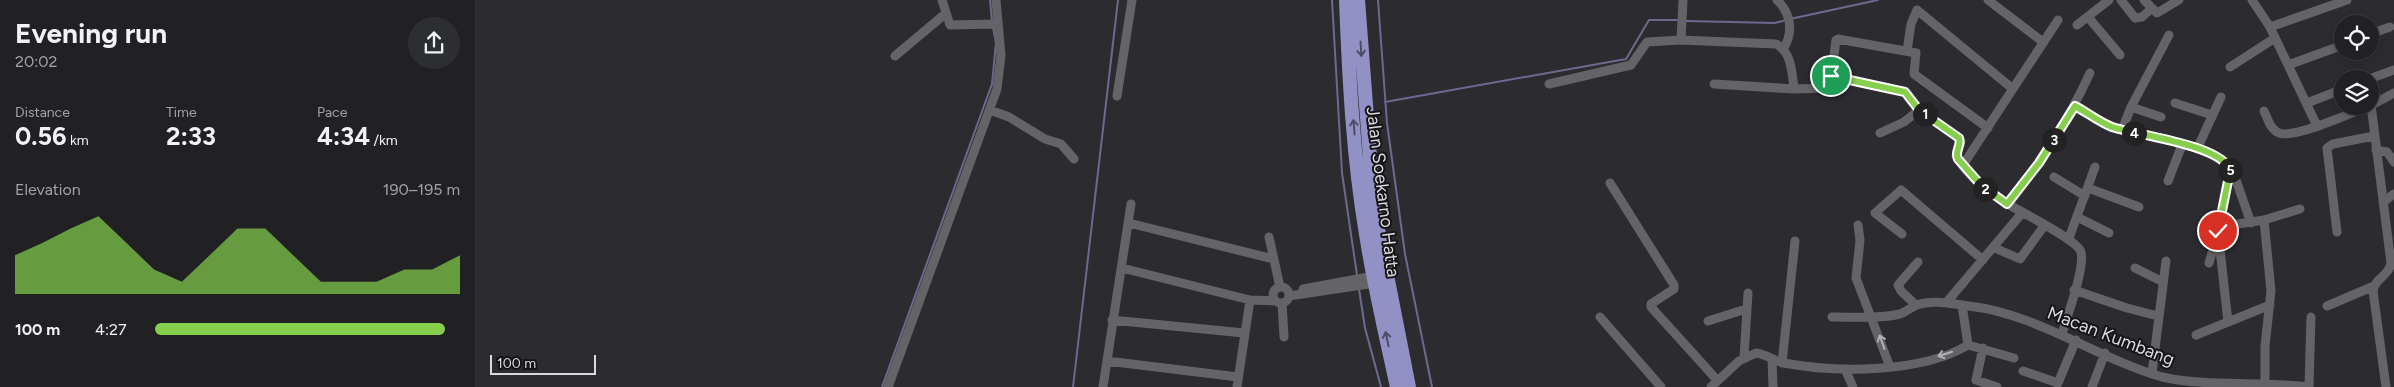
<!DOCTYPE html>
<meta charset="utf-8">
<style>
body{margin:0;font-family:Figtree,sans-serif;background:#2d2e31;color:#f1f3f6;height:100vh;display:flex;flex-direction:column;font-size:19px;white-space:nowrap}
*{box-sizing:border-box;margin:0}
p{font-size:16px;color:#a2a3a6}
.icon{flex:none;width:28px;height:28px;fill:none;stroke:currentColor;stroke-width:2;stroke-linecap:round;stroke-linejoin:round}
.map{position:relative;flex:1;overflow:hidden}
.sheet{display:flex;flex-direction:column;background:#212124;width:475px}
.sheet>*{flex:none}
.controls{position:absolute;left:1859px;top:15px;display:grid;gap:10px}
.controls a{display:grid;place-items:center;width:45px;height:45px;border-radius:50%;background:#212124;box-shadow:0 2px 8px #0003,0 0 0 1px #3e3e41;font-size:25px}
.scale{position:absolute;left:15px;bottom:12px;width:106px;box-sizing:border-box;padding-left:5px;border:2px solid #dadadd;border-top:0;font-size:14px;line-height:18px;white-space:nowrap;color:#dadadd;-webkit-text-stroke:4px #151517;paint-order:stroke}
.pin{position:absolute;display:grid;place-items:center;width:42px;height:42px;color:#fff;margin:-21px;border:2px solid #fff;border-radius:50%;box-shadow:0 1px 5px #0007}
.km{position:absolute;width:25px;height:25px;margin:-12px;border-radius:50%;background:#222;color:#fff;font-size:14px;line-height:25px;text-align:center}
.round{display:grid;place-items:center;flex:none;width:52px;height:52px;border-radius:26px;background:#2d2e31}
.overview{display:flex;align-items:center;justify-content:space-between;height:85px;padding:0 15px}
h1{font-size:28px;font-weight:700;line-height:38px}
.figures{display:grid;grid-template-columns:repeat(3,1fr);gap:8px;height:85px;padding:5px 15px}
.figures div{display:grid;align-content:center}
.figures b{font-size:25px;font-weight:700}
.figures small{font-size:14px;font-weight:400}
.figures p{font-size:14px}
.chart{height:140px;padding:10px 15px}
.chart p{display:flex;justify-content:space-between}
.chart svg{width:100%;height:90px;margin-top:5px;fill:#85cf4d;opacity:.7}
ul{padding:0 15px;list-style:none;font-size:16px}
li{display:grid;grid-template-columns:80px 60px 1fr;align-items:center;height:38px}
li i{height:12px;border-radius:6px;background:#85cf4d}
main{display:flex;flex:1;min-height:0}
.map>svg:first-child{display:block}
.lines{fill:none;stroke-linecap:round;stroke-linejoin:round}
.stream{stroke:#6c6991;stroke-width:2}
.minor{stroke:#646468;stroke-width:9}
.trunk{stroke:#9191c6;stroke-width:14}
.oneway{stroke:#4d4d66}
.oneway2{stroke:#b1b1b4}
.route-casing{stroke:#fff;stroke-width:10}
.route{stroke:#85cf4d;stroke-width:6}
.labels{text-anchor:middle;stroke-width:4;stroke-linejoin:round;paint-order:stroke}
.street-label{font-size:18px;fill:#dadadd;stroke:#151517}
</style>
<main>
<section class="sheet">
<div class="overview"><div><h1>Evening run</h1><p>20:02</p></div><a class="round"><svg class="icon" aria-label="share" viewBox="0 0 24 24"><path d="M12 15V3M7 8l5-5 5 5M5 13v7h14v-7"/></svg></a></div>
<div class="figures">
<div><p>Distance</p><b>0.56<small> km</small></b></div>
<div><p>Time</p><b>2:33</b></div>
<div><p>Pace</p><b>4:34<small> /km</small></b></div>
</div>
<div class="chart"><p><span>Elevation</span>190–195 m</p>
<svg viewBox="0 0 160 44" preserveAspectRatio="none"><path d="M0 44V25L10 19L20 12L30 6L40 19L50 32L60 38L70 25L80 12L90 12L100 25L110 38L120 38L130 38L140 32L150 32L160 25V44z"/></svg>
</div>
<ul>
<li><b>100 m</b>4:27<i style="width:95%"></i></li>
</ul>
</section>
<div class="map">
<svg width="1919" height="387" viewBox="0 0 1919 387">
<rect width="100%" height="100%" fill="#2c2c30"/>
<g class="lines">
<!-- stream -->
<path class="stream" d="M515,0l2,20
M857,0l10,173 15,102
M903,0l9,123 18,131 27,133
M1315,19l88,-19
M1211,21l89,2 11,-3
M910,102l241,-43 23,-39h29
M884,289l6,39 16,59
M407,387l110,-303 4,-41 -3,-16
M598,387l45,-387"/>
<!-- minor -->
<path class="minor" d="M467,0l8,25 48,-1
M1302,0c14,13 17,33 6,49
M1513,0l55,42
M1646,0l14,18 7,-1 9,-8
M1669,0l13,13 22,-13
M1777,0l18,27 47,99
M1613,17l32,38
M1602,25l32,-25
M1795,27l77,-27
M1895,34l20,-7
M1206,40l2,-40
M1432,51l4,-27 6,-14 96,79
M420,56l50,-42
M1813,65l55,-20
M1755,67l45,-29
M1356,76l74,16 14,18 40,28 2,4 -5,14c9,16 25,30 40,41 14,10 82,42 85,55 4,17 -14,64 -19,82
M1894,79l25,-9
M1074,84l82,-19 16,-23 34,-2 95,4c16,8 16,30 18,45
M1239,84l80,5 33,-1 3,-3 6,-45 2,-1 78,14 -2,21 74,54
M642,96l15,-96
M1700,103l37,12
M1832,103l36,-14
M1896,105l20,158c-2,13 -17,16 -18,28l13,96
M1600,106c13,7 24,16 37,21 31,11 96,14 117,40l1,6 -12,58 10,91
M1895,106l24,-13
M1656,107l30,10
M515,110l19,7 36,22 16,5 13,15
M1789,111c4,8 6,18 15,22 16,6 72,-20 90,-27
M1647,130l9,-23 38,-72
M1405,133l24,-11 15,-12
M1722,149l24,-52
M1901,150l11,2 7,10
M1488,165l95,-145
M1755,173l6,7 15,43
M1579,177l31,19
M1693,181l14,-36
M1135,183l64,102v4l-23,15v3l66,73
M1613,188l51,19
M1908,202l11,-8
M1533,204c32,-42 60,-83 82,-131
M1602,217l32,16
M1789,220l7,71 -6,55v37
M654,223l144,36
M1383,225l2,15 -4,38 34,89
M1743,227l46,-7 36,-11
M1862,232l-10,-84 6,-4 41,-8
M1427,234l-27,-21 26,-23 82,70
M794,237l11,50
M1594,238l26,-71
M1520,248l25,11 24,-33
M1734,263l7,-24
M647,268l128,32 26,1
M1660,268l28,14
M798 295a8 8 0 1 1 16 0a8 8 0 1 1-16 0Z
M828,289l71,-13
M1599,290l53,18 31,8
M814,296l86,-13
M807,303l2,34
M1471,303l76,-90
M1441,305l-15,-14 -3,-6 20,-23
M1852,306l47,-20
M1125,317l61,70
M1357,317c22,0 46,2 68,-3 6,-2 11,-7 17,-9 15,-6 36,-1 52,1 69,8 127,52 193,71 43,10 101,4 147,10
M637,320l132,13
M1233,321l38,-12
M1721,335l74,-30
M1493,345l46,13
M1508,348l-7,32 21,7
M1269,358l4,-65
M1297,359l1,28
M632,361l131,16
M1307,363l13,-122
M1370,369l8,18
M1548,371l35,12 18,-43
M1677,373l14,-112
M413,387l109,-298 4,-34 -5,-55
M628,387l28,-183
M762,387l13,-87
M1236,387l28,-26 17,-8c10,1 18,8 28,10 53,10 138,10 184,-18l-6,-40
M1617,387l13,-34
M1834,387l2,-70"/>
<!-- trunk -->
<path class="trunk" d="M871,0c3,78 7,157 20,234 8,52 20,102 31,153
M883,0l16,209 35,178"/>
</g>
<!-- one-way arrows -->
<defs><path id="oneway-shaft" d="M-6 0H5M1.5-3L5.5 0L1.5 3" fill="none" stroke-width="1.6" stroke-linecap="round" stroke-linejoin="round" transform="scale(1.25)"/></defs>
<g class="oneway">
<use href="#oneway-shaft" transform="translate(886 49) rotate(86)"/>
<use href="#oneway-shaft" transform="translate(879 127) rotate(-95)"/>
<use href="#oneway-shaft" transform="translate(912 339) rotate(-102)"/>
</g>
<g class="oneway2">
<use href="#oneway-shaft" transform="translate(1407 342) rotate(-110)"/>
<use href="#oneway-shaft" transform="translate(1470 354) rotate(162)"/>
</g>
<g class="lines">
<!-- route casing -->
<g class="route-casing">
<path id="route" d="M1356,76l74,16 14,18 40,28c3,8 -5,13 -1,21l22,25 27,20 32,-41 36,-57c13,7 24,16 37,21 24,8 112,18 118,44l-12,60"/>
</g>
<!-- route -->
<use href="#route" class="route"/>
</g>
<g class="labels">
<!-- street labels -->
<g class="street-label">
<text transform="translate(908 192) rotate(83)" y="6">Jalan Soekarno Hatta</text>
<text transform="translate(1636 336) rotate(21)" y="6">Macan Kumbang</text>
</g>
</g>
</svg>
<div class="controls">
<a><svg class="icon" aria-label="locate" viewBox="0 0 24 24"><circle cx="12" cy="12" r="6"/><path d="M12 2v4M12 18v4M2 12h4M18 12h4"/></svg></a>
<a><svg class="icon" aria-label="layers" viewBox="0 0 24 24"><path d="M12 4l9 5-9 5-9-5zM3 14l9 5 9-5"/></svg></a>
</div>
<div class="scale">100 m</div>
<div class="pin" style="left:1356px;top:76px;background:#1e9e55"><svg class="icon" aria-label="arrive" viewBox="0 0 24 24"><path d="M6 21V4h12l-3 4 3 4H6"/></svg></div>
<div class="pin" style="left:1743px;top:231px;background:#d93025"><svg class="icon" aria-label="check" viewBox="0 0 24 24"><path d="M5 12l5 5 9-10"/></svg></div>
<b class="km" style="left:1450px;top:114px">1</b>
<b class="km" style="left:1510px;top:189px">2</b>
<b class="km" style="left:1579px;top:140px">3</b>
<b class="km" style="left:1659px;top:133px">4</b>
<b class="km" style="left:1755px;top:170px">5</b>
</div>
</main>
